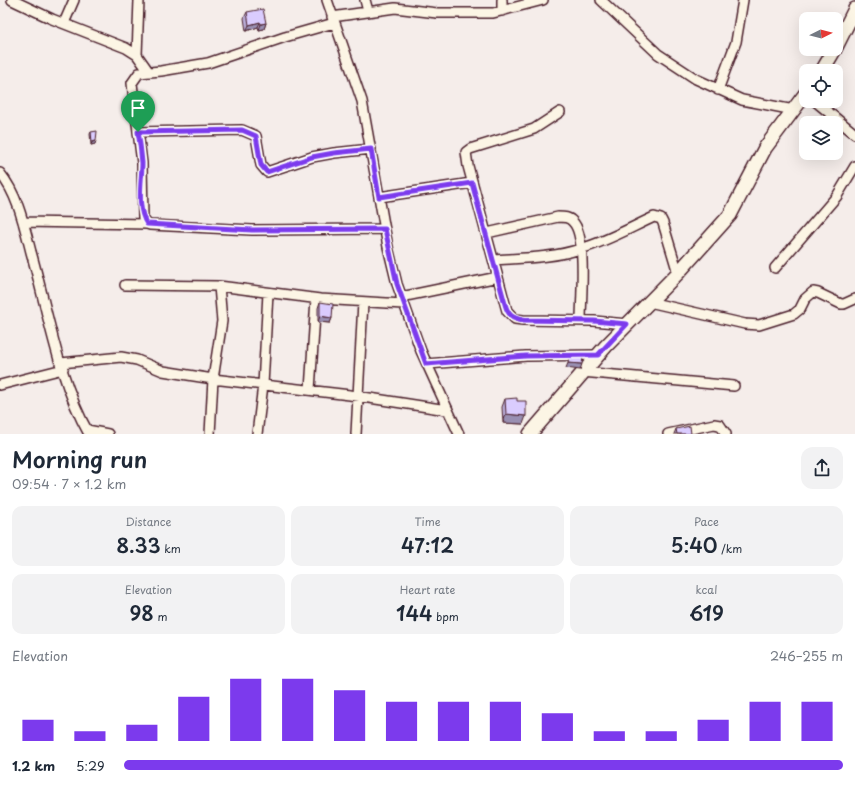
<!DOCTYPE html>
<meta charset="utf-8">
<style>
body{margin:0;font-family:"Playpen Sans",sans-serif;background:#f2f2f3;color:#1f2937;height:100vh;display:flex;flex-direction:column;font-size:15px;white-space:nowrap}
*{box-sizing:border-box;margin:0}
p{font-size:13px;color:#747a83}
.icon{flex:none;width:22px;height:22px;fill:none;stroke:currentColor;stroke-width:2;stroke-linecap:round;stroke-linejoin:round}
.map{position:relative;height:434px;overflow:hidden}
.details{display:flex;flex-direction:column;background:#fff;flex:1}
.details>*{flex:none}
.needle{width:26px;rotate:84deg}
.controls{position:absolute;left:799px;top:12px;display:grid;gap:8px}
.controls a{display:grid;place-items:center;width:44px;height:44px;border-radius:8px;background:#fff;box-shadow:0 4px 16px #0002;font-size:20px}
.pin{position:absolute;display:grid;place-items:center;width:34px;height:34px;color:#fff;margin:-41px -17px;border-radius:50% 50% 50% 0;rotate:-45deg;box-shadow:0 0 4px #0007}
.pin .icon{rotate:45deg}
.round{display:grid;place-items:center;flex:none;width:42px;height:42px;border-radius:12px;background:#f2f2f3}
.summary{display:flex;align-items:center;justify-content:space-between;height:68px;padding:0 12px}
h1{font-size:22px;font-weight:600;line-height:30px}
.figures{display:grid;grid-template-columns:repeat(3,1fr);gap:6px;height:68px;padding:4px 12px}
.figures div{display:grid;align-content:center;border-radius:10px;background:#f2f2f3;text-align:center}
.figures b{font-size:20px;font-weight:600}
.figures small{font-size:11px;font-weight:400}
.figures p{font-size:11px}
.chart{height:112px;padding:8px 12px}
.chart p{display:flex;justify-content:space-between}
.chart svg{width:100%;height:72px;margin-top:4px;stroke:#7c3aed;stroke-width:6}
ul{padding:0 12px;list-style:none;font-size:13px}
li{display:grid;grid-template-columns:64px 48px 1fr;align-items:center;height:30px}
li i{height:10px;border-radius:5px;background:#7c3aed}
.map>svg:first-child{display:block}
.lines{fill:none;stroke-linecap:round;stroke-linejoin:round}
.street-casing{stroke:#4a1f2b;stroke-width:12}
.secondary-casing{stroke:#4a1f2b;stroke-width:16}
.street{stroke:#fcf5e5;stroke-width:9}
.secondary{stroke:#fcf5e5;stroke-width:13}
.wall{fill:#bbafda;stroke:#4a1f2b}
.shaded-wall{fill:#998fb2;stroke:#4a1f2b}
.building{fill:#daccfe;stroke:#4a1f2b}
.route-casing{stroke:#fff;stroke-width:8}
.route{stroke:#7c3aed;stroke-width:5}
</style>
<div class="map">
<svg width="855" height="434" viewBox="0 0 855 434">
<rect width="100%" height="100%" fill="#f5edea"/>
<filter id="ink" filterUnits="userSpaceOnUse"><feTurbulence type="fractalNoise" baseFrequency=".025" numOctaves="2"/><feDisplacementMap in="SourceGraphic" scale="8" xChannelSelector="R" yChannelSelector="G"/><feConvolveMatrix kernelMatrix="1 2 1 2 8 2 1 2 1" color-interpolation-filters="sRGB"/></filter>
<g filter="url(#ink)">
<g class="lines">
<!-- street casing -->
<g class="street-casing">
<path id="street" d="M12,0l40,19 74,29 11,7 12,17
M327,0l35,101 26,146 9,37 24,67 38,83
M365,0l3,11
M502,0v11
M601,0l57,54 38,25 46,21 52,10
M332,17l63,-9 42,5h56l50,-13
M64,23l10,-23
M334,23l-49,14 -77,26 -47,8 -22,2 -7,10 1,9 9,71 1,55 4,6 3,1 102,5 133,-1
M137,55l2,-55
M718,90l18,-48 7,-42
M815,101l40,33
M560,112l-26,17 -64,20 -4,3 2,14 39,145 8,8 8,1 71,1 33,3
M138,132l104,-2 14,6 5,29 6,7 45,-15 22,-4 37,-4
M0,173c18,22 24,52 31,79 17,60 27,127 58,182
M379,197l93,-14
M23,222l124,2
M487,233l71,-16c6,0 11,0 15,5 14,14 8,77 8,98
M494,260c29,-2 59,-2 86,-11 26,-7 50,-21 74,-32l7,2 2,4 15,50
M775,268l62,-72 18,-30
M125,285l94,1 101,13 83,5
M401,297l97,-20
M649,302l96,22 14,1 35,-11 6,-5 5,-10 8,-7 5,1 23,11h3l11,-5
M61,363l60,-6 16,3 26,11 50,8 137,16 97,15
M427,364l99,-8 72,-1
M582,372l152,14
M0,385l63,-16
M310,390l6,-91
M87,430l21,4
M210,434l3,-55 9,-58 -3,-35
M257,434l6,-49 5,-92
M356,434l7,-132
M668,434l46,-10 6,1 6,9"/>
</g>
<!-- secondary casing -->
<g class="secondary-casing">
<path id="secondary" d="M836,47l19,-38
M822,71l13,-22
M530,434l76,-88 72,-73 52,-58 35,-67 41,-55"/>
</g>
<!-- street -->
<use href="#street" class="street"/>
<!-- secondary -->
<use href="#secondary" class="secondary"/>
</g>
<!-- wall -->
<path class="wall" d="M247,12l19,11 -2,6 -5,1 -1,-3 -12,4 -2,-13z
M91,132l4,12 -4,1 -1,-11z
M320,302l12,16 -2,5 -12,-1v-14z
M505,399l18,25 -20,-1 -1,-16z
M676,429l15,5h-17z"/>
<!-- shaded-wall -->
<path class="shaded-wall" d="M260,22l-2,5 -12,4 3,-6z
M266,23l-2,6 -5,1 2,-6z
M96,141l-1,3 -4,1 1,-3z
M320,316l12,2 -2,5 -12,-1z
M568,363l14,1 -2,6 -14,-2z
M506,414l20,2 -3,8 -20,-1z"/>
<!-- building -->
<path class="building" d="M263,9l3,14 -5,1 -1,-2 -11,3 -2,-13z
M97,131l-1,10 -4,1 -1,-10z
M320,302l13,2 -1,14 -12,-2z
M570,355l13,2 -1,7 -14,-1z
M517,398v3h9v15l-20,-2 -1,-15z
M690,426l1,8h-14l-1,-5z"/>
</g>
<g class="lines" filter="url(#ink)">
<!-- route casing -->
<g class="route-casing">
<path id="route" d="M242,130l14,6 5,29 6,7 45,-15 22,-4 37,-4 8,48 93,-14 33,121c3,11 7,14 18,16l71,1 33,3 -29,31 -72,1 -100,8 -29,-80 -12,-55 -133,1 -105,-6c-11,-16 -5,-43 -5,-61 -1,-11 -2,-21 -4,-31z"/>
</g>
<!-- route -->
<use href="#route" class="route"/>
</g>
</svg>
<div class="controls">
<a><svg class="needle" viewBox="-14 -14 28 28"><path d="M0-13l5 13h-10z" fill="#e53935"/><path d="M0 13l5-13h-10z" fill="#747a83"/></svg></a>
<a><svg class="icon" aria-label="locate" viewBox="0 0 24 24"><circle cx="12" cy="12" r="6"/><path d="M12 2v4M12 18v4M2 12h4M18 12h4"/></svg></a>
<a><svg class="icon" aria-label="layers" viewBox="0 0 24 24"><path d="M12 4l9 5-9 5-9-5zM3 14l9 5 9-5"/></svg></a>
</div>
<div class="pin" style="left:138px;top:132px;background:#1e9e55"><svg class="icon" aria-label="arrive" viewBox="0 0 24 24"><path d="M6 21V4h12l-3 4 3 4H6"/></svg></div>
</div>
<section class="details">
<div class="summary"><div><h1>Morning run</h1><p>09:54 · 7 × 1.2 km</p></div><a class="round"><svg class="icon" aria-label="share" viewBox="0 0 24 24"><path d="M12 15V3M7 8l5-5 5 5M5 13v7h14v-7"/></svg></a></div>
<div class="figures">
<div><p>Distance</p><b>8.33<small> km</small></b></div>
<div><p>Time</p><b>47:12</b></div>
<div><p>Pace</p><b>5:40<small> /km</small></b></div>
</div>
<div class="figures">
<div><p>Elevation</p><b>98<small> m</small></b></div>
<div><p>Heart rate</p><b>144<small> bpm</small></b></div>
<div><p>kcal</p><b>619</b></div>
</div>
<div class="chart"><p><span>Elevation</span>246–255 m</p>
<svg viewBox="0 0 160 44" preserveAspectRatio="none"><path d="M5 44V31M15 44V38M25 44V34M35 44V17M45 44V6M55 44V6M65 44V13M75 44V20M85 44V20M95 44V20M105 44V27M115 44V38M125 44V38M135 44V31M145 44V20M155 44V20"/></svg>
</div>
<ul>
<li><b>1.2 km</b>5:29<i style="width:100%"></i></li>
</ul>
</section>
